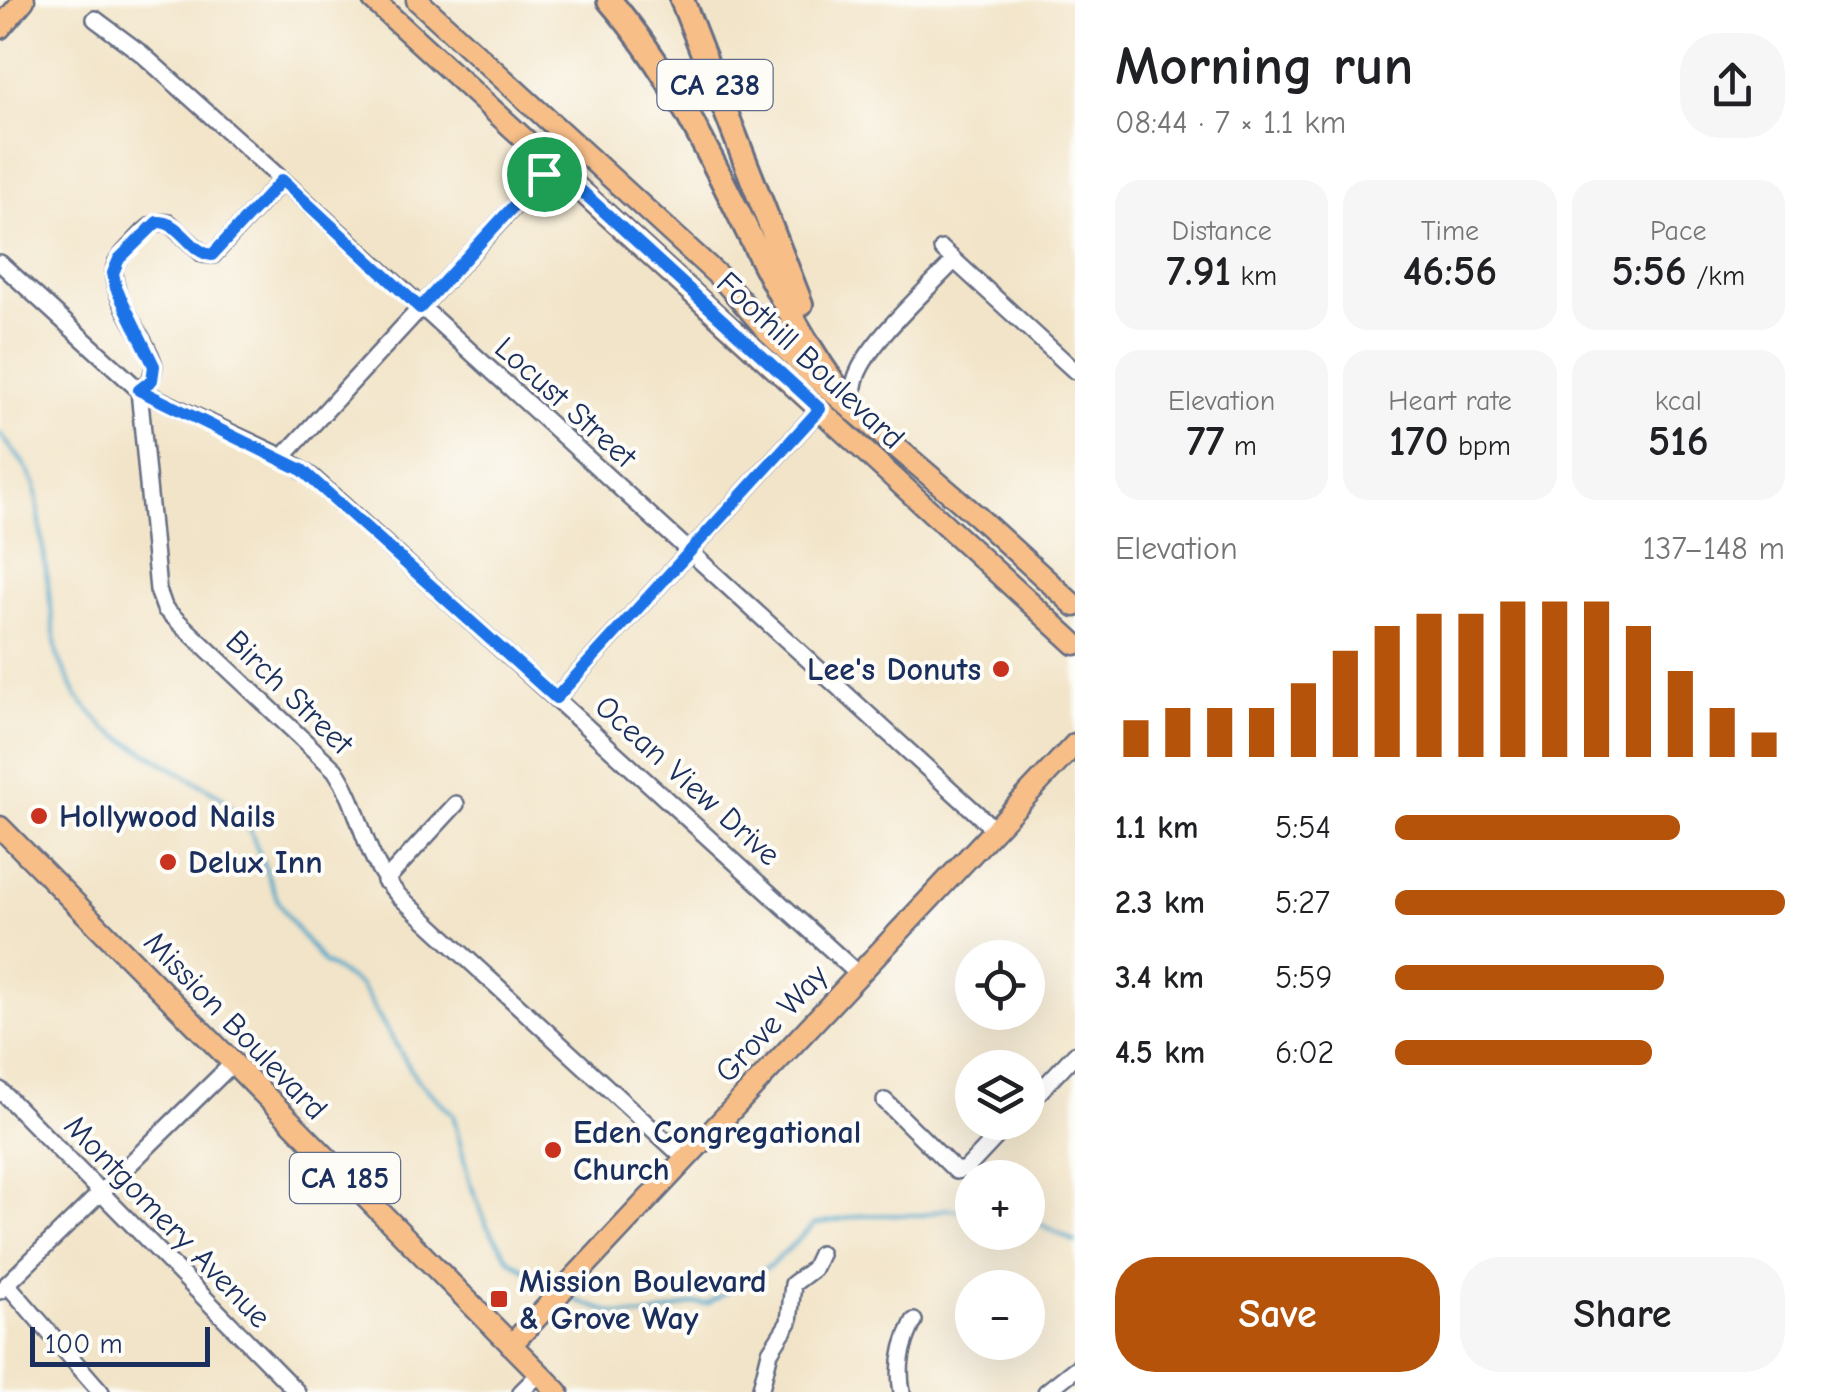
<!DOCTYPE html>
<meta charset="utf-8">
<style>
body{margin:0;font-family:"Comic Neue",sans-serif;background:#f6f6f6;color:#202124;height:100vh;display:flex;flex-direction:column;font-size:38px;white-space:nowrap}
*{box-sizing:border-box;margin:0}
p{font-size:32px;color:#757577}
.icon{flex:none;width:55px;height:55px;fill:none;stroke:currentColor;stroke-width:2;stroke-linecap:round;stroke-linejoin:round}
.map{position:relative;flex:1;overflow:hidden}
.drawer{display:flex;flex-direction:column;background:#fff;width:750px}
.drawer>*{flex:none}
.tools{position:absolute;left:955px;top:940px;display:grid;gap:20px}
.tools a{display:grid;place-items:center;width:90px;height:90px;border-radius:50%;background:#fff;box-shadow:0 10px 40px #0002;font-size:50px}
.scale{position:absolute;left:30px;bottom:25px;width:180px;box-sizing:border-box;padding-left:10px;border:5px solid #1b2f5e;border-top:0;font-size:28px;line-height:35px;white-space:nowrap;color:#1b2f5e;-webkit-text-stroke:8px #fdfcf7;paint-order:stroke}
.pin{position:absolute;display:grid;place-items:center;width:85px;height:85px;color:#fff;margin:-42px;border:5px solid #fff;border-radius:50%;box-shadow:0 2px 10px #0007}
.round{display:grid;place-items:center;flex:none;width:105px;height:105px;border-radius:40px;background:#f6f6f6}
.overview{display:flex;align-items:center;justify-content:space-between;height:170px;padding:0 40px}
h1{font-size:55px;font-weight:700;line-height:75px}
.stats{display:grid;grid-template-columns:repeat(3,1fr);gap:15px;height:170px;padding:10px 40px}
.stats div{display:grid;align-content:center;border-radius:25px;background:#f6f6f6;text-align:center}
.stats b{font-size:42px;font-weight:700}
.stats small{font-size:28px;font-weight:400}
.stats p{font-size:28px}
.chart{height:280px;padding:20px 40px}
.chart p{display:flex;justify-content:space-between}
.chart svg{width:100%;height:180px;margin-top:10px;stroke:#b45309;stroke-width:6}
.button{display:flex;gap:20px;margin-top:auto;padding:20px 40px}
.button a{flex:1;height:115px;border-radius:40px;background:#b45309;color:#fff;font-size:40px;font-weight:700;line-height:115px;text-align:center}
.button a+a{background:#f6f6f6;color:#202124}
ul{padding:0 40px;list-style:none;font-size:32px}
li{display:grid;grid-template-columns:160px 120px 1fr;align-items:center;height:75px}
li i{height:25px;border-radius:12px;background:#b45309}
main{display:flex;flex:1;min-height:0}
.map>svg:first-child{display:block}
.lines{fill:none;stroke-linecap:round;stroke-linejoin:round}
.stream{stroke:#4ba6c9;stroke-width:4}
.minor-casing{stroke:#666e83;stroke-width:20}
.major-casing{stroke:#666e83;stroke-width:25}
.highway-casing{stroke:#666e83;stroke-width:28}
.minor{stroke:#fff;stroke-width:15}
.major{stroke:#f7be88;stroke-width:20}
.highway{stroke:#f7be88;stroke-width:22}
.route-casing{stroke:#fff;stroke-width:20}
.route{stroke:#1a73e8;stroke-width:12}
.poi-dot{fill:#c8321e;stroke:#fdfcf7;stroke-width:4}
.labels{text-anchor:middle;stroke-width:8;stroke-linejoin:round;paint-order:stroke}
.shield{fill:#fdfcf7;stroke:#5f6c8c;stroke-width:2.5}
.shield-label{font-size:30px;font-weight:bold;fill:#1b2f5e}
.street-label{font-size:32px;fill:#1b2f5e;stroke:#fdfcf7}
.poi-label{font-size:32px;font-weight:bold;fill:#1b2f5e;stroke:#fdfcf7;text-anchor:start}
</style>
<main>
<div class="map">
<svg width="1075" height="1392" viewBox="0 0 1075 1392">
<rect width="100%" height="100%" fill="#fdfcf7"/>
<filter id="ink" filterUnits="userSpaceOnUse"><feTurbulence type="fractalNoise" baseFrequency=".01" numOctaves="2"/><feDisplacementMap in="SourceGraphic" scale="20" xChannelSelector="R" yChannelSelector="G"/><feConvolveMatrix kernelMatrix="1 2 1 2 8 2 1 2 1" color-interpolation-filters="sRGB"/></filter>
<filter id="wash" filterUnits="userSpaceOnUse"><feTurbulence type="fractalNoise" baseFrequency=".0048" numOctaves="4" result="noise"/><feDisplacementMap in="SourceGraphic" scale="40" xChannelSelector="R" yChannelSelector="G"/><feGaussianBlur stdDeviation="2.25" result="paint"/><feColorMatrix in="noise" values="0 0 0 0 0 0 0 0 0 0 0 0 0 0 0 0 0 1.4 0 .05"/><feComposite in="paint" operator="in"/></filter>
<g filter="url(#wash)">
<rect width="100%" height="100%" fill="#f2e4c8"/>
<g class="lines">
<!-- stream -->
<path class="stream" d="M0,434l24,30 11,21 22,169 20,43 29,32 114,67 28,29 30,76 14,22 31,39 38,24 56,94 36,34 16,66 18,46 17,25 5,8 46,31
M1028,1223l13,1 34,18
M568,1297c28,11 54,22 84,18 18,-3 37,-14 55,-11l64,-39 44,-41 49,-9h59l22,-6 27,2"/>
</g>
</g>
<g filter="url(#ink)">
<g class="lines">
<!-- minor casing -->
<g class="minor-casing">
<path id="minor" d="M95,19l47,35 158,142 696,635
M942,249l133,122
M0,263l139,127 144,67 29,20 546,497
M139,390l19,200 7,19 170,161c29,43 25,83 64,126l285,262
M139,390l12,-10 3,-14c-6,-27 -50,-76 -38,-102 4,-9 13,-16 20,-24 11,-11 17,-20 33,-17l34,31 10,1 69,-75
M854,410c0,-11 -2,-22 2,-32 11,-35 72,-89 98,-117
M283,457l270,-293
M556,698l264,-289
M385,881l71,-77
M0,1090l297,302
M885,1101l71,70 10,-2 44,-47
M1028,1104l47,-50
M7,1284l94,108
M0,1291l232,-227
M521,1392l18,-18
M760,1392l10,-40 19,-30 4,-38 20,-15 7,-15
M902,1392c-5,-26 0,-48 12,-71
M1046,1392l29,-23"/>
</g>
<!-- major casing -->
<g class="major-casing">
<path id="major" d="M373,0l702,644
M417,0l306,280 48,55 40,39 167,143 97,89
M0,28l24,-28
M0,827l558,565
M511,1345l564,-601"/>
</g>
<!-- highway casing -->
<g class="highway-casing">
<path id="highway" d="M609,0c109,126 144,284 245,410
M682,0l119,304"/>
</g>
<!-- minor -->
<use href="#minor" class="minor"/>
<!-- major -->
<use href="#major" class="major"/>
<!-- highway -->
<use href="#highway" class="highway"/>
</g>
</g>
<g class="lines" filter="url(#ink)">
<!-- route casing -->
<g class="route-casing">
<path id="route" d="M552,164l268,245 -264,289 -254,-228 -163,-80 13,-10 2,-14 -38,-78 -3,-15 6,-14 38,-37c24,-1 33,31 55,33l70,-75 138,128z"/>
</g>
<!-- route -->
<use href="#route" class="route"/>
</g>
<!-- markers -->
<g class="poi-dot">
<circle cx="1001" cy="669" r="10"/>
<circle cx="39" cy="816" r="10"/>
<circle cx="168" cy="862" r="10"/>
<circle cx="553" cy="1150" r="10"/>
<rect x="489" y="1289" width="20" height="20" rx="5"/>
</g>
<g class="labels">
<!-- shield labels -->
<g class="shield">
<rect x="657.5" y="60" width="115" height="50" rx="8"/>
<rect x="290" y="1153" width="110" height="50" rx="8"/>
</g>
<g class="shield-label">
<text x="715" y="95">CA 238</text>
<text x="345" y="1188">CA 185</text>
</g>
<!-- street labels -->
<g class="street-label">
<text transform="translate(811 360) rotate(43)" y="11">Foothill Boulevard</text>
<text transform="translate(566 402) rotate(42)" y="11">Locust Street</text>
<text transform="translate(290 692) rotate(44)" y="11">Birch Street</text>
<text transform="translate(688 780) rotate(42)" y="11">Ocean View Drive</text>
<text transform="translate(771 1023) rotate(-47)" y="11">Grove Way</text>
<text transform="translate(236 1025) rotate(46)" y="11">Mission Boulevard</text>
<text transform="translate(168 1221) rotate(46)" y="11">Montgomery Avenue</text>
</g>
<!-- poi labels -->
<g class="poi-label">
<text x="981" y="680" text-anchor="end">Lee's Donuts</text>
<text x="59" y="827">Hollywood Nails</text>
<text x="188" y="873">Delux Inn</text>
<text x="573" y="1143">Eden Congregational<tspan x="573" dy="37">Church</tspan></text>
<text x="519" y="1292">Mission Boulevard<tspan x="519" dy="37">&amp; Grove Way</tspan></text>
</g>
</g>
</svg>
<div class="tools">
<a><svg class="icon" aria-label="locate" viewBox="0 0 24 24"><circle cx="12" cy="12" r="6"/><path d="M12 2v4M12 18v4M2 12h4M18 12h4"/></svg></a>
<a><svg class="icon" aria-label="layers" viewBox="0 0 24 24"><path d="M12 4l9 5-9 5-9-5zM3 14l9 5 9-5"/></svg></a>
<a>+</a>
<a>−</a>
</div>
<div class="scale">100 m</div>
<div class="pin" style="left:544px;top:174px;background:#1e9e55"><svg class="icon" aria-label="arrive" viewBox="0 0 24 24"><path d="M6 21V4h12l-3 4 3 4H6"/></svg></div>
</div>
<section class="drawer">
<div class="overview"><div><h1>Morning run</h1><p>08:44 · 7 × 1.1 km</p></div><a class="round"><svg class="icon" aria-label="share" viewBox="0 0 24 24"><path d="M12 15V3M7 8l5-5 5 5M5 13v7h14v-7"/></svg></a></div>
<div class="stats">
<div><p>Distance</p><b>7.91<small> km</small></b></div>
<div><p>Time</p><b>46:56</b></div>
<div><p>Pace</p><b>5:56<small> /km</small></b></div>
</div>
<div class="stats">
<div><p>Elevation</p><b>77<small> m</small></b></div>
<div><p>Heart rate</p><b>170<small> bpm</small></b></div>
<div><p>kcal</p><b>516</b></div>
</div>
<div class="chart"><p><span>Elevation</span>137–148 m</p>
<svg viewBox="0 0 160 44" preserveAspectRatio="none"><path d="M5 44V35M15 44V32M25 44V32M35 44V32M45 44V26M55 44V18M65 44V12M75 44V9M85 44V9M95 44V6M105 44V6M115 44V6M125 44V12M135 44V23M145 44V32M155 44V38"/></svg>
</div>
<ul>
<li><b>1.1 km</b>5:54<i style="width:73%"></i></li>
<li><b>2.3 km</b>5:27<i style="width:100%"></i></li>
<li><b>3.4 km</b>5:59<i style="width:69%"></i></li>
<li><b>4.5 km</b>6:02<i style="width:66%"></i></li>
</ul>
<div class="button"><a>Save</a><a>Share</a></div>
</section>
</main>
